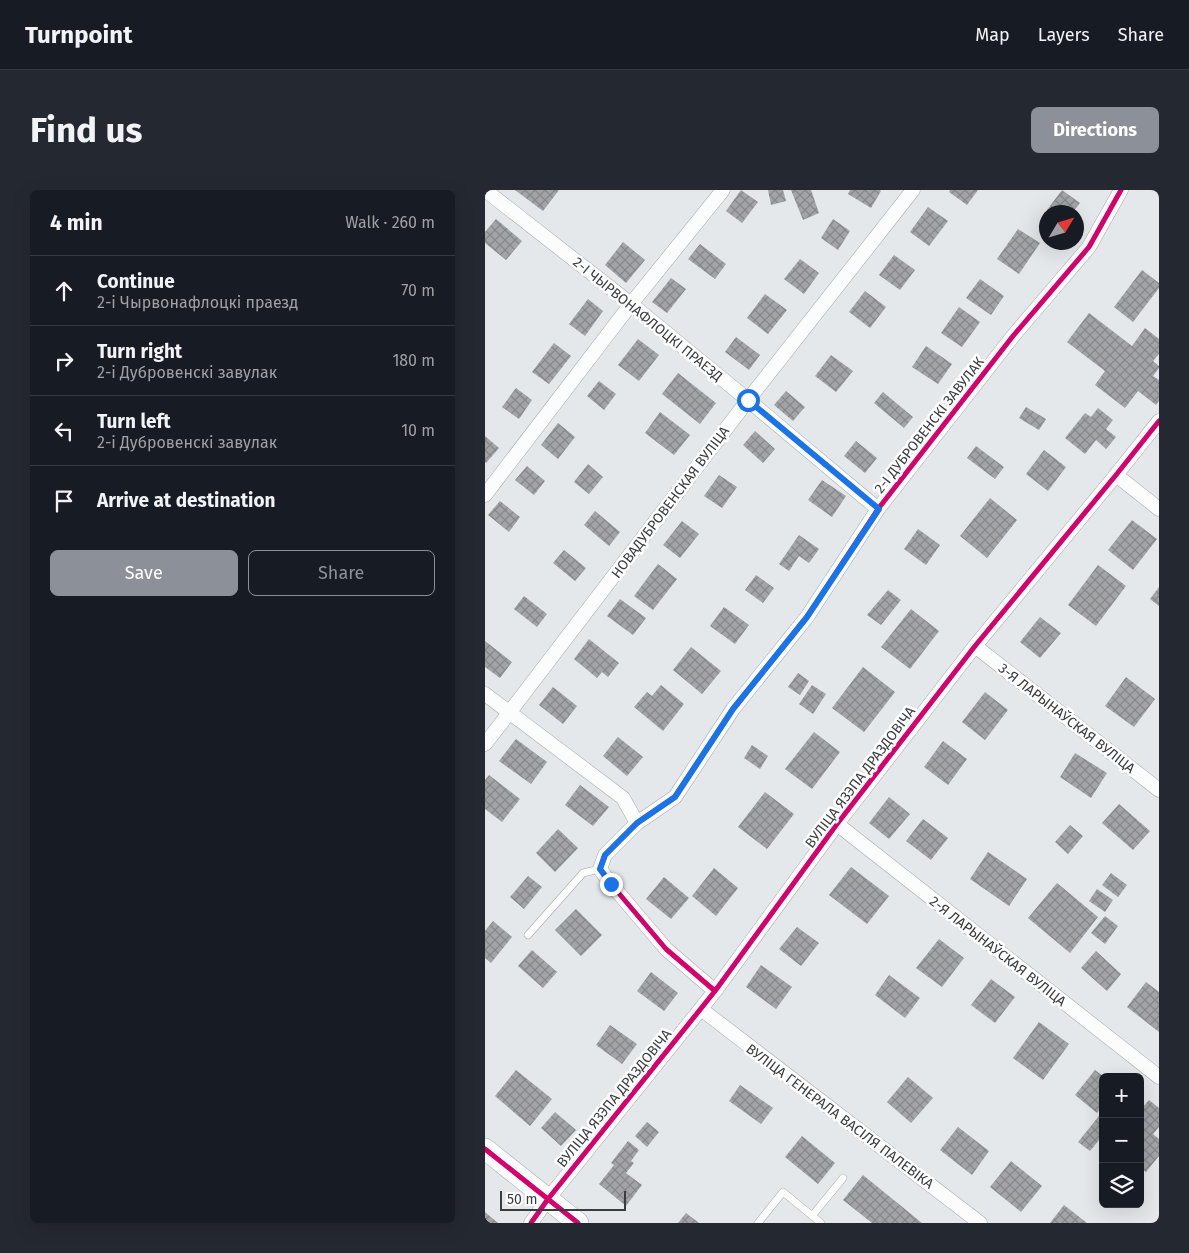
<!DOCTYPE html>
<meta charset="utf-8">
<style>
:root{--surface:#171b24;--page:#242831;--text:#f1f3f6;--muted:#9ea1a6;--line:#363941;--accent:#8c9099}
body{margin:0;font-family:"Fira Sans",sans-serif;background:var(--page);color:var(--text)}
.controls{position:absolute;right:15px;bottom:15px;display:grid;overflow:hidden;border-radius:8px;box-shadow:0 5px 20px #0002}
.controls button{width:45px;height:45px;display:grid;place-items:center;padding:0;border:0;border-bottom:1px solid var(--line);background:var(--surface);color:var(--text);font:25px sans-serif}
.compass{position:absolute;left:554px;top:15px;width:45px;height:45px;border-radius:50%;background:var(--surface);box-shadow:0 5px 20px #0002;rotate:52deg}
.scale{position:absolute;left:15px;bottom:12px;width:126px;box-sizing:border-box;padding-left:5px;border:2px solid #3a3c3e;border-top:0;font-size:14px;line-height:18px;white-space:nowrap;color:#3a3c3e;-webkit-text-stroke:4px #fff;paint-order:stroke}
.stop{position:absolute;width:15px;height:15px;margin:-11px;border:4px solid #1a73e8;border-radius:50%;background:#fff}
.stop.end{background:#1a73e8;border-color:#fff;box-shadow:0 1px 5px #0008}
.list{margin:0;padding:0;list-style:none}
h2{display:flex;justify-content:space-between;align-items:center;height:65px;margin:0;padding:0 20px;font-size:21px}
h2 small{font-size:16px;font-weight:400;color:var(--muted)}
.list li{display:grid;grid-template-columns:32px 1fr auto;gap:15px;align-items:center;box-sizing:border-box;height:70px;padding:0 20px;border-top:1px solid var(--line)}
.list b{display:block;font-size:19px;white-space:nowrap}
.list p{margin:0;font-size:16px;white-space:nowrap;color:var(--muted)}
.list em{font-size:16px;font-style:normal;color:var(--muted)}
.actions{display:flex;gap:10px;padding:15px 20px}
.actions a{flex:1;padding:11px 0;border:1px solid var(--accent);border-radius:8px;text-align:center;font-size:18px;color:var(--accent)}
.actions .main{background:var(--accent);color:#fff}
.icon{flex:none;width:28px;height:28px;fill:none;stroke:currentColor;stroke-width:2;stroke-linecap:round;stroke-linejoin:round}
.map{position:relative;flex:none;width:674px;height:1033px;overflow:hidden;border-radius:8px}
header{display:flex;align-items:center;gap:30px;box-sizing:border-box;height:70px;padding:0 25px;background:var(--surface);border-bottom:1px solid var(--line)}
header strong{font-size:24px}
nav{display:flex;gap:28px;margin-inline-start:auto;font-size:18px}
.intro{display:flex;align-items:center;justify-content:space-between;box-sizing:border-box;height:120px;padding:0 30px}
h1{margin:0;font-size:35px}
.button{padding:12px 22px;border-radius:8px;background:var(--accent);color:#fff;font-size:18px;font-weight:700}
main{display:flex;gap:30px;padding:0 30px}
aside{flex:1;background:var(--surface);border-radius:8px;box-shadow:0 5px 20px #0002}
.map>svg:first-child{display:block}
.building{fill:url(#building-cross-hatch)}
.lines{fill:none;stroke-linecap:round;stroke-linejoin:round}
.service-casing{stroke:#a6a9ab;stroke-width:8}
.minor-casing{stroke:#a6a9ab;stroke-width:15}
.primary-casing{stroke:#a6a9ab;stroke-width:22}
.service{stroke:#fbfcfc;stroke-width:7}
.minor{stroke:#fbfcfc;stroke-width:14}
.primary{stroke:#fbfcfc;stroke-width:21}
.cycleway-casing{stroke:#fff;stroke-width:8}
.cycleway{stroke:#d6006c;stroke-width:5}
.route{stroke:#1a73e8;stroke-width:6}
.labels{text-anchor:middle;stroke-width:5;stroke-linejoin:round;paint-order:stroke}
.street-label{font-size:14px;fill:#3a3c3e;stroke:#fff}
</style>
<header>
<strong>Turnpoint</strong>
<nav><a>Map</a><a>Layers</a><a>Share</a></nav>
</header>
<div class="intro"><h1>Find us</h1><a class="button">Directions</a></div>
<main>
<aside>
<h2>4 min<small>Walk · 260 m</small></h2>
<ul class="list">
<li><svg class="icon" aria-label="ahead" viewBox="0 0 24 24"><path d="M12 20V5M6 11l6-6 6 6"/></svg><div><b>Continue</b><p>2-і Чырвонафлоцкі праезд</p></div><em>70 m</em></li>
<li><svg class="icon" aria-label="right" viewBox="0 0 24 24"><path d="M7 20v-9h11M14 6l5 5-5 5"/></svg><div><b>Turn right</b><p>2-і Дубровенскі завулак</p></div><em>180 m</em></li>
<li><svg class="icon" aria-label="left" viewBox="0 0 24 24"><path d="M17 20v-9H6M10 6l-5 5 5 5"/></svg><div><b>Turn left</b><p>2-і Дубровенскі завулак</p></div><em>10 m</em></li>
<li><svg class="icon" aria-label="arrive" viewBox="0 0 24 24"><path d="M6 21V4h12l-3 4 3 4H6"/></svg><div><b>Arrive at destination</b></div></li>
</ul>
<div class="actions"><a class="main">Save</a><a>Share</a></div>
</aside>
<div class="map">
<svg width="674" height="1033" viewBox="0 0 674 1033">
<defs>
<pattern id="building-cross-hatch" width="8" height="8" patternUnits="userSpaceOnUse" patternTransform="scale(1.25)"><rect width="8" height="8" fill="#a2a4a7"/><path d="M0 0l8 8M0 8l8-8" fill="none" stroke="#858789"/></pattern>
</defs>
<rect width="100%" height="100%" fill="#e5e8eb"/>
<!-- building -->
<path class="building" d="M30,0H74L58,21Z
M256,0L273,12L257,33L241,21Z
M283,0H298L301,11L286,15Z
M306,0H326L334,23L318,30Z
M365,0H395L396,1L386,18L363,4Z
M465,0H493L482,15L464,2Z
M577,0L595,13L588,22H565L562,20Z
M443,17L463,31L444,56L425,42Z
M11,29L37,51L21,70L0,53V42Z
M348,29L365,41L353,60L336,48Z
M533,39L555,53L534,84L512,69Z
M138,52L160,70L141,93L120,75Z
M215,54L241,74L230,89L203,69Z
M409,65L430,80L415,100L394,85Z
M315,69L334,83L319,104L299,89Z
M657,80L674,93V98L648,132L629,117Z
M186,88L201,99L182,123L167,112Z
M495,89L519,106L506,125L481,108Z
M380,101L401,117L385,138L364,122Z
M280,104L302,120L283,144L262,128Z
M103,109L118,121L100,146L84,134Z
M474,117L495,132L477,157L456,143Z
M604,123L647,156L660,138L674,149V164L668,171L674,176V178L668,186L674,190V211L671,215L653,201L640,218L610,195L620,181L582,152Z
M251,147L275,165L264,180L240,162Z
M153,149L174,165L154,191L133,175Z
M69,153L86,166L64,194L47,182Z
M441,156L467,174L453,194L427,177Z
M346,165L368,181L351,202L330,186Z
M193,183L231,213L215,234L177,204Z
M114,191L131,204L119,220L102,206Z
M31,198L47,210L34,229L17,217Z
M301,201L320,217L308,231L289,215Z
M398,202L428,227L419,238L389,213Z
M541,217L561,229L554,240L534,228Z
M613,218L628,230L621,239L631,247L621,259L611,250L600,264L580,248L600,223L606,227Z
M175,222L205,245L189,265L160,243Z
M73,233L90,247L73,269L56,255Z
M270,241L290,259L278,273L258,255Z
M0,246L14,258L1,273L0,272Z
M371,251L392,268L380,283L359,266Z
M491,256L519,277L510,289L482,268Z
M559,260L581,277L563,301L541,284Z
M103,274L118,287L104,304L89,292Z
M42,276L60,291L49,305L30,290Z
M234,285L252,297L237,318L219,306Z
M337,290L361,306L347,327L323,310Z
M505,308L532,330L502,368L475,346Z
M15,311L35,327L24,342L3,325Z
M110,321L135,342L124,356L99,335Z
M647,330L672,349L648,380L623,360Z
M197,331L214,344L195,368L178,355Z
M433,339L455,355L441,375L419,359Z
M314,345L334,359L324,373L314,366L304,381L294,374Z
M79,360L101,378L90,391L68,373Z
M173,374L192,389L168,420L149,406Z
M613,375L641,396L611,436L583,415Z
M271,385L289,398L278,413L260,400Z
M674,397V416L665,409Z
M403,400L416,410L396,435L382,425Z
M39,406L62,424L52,437L29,419Z
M135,409L161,428L148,445L122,426Z
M239,417L264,435L250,454L225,436Z
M426,419L454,441L425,479L396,457Z
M555,427L576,443L555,468L535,452Z
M104,449L134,473L123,487L117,482L112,488L89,469Z
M0,451L27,472L15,488L0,477Z
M206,457L236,481L217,504L188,480Z
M378,477L410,502L379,542L347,518Z
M313,483L324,491L315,505L303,497Z
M641,487L670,509L649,537L620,516Z
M176,495L199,514L178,541L149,517L162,502L167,506Z
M327,495L341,504L328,524L314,514Z
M68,497L92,516L78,534L54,515Z
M500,502L523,520L500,550L477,532Z
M329,542L355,562L327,599L300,579Z
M133,547L158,567L142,586L118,566Z
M31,549L62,572L46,594L14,571Z
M458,551L482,569L463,595L439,577Z
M267,555L283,566L275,579L259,568Z
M590,563L622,583L606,608L575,587Z
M4,585L35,609L17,632L0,619V590Z
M95,595L124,617L108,636L80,615Z
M280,602L309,624L282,659L253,637Z
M404,607L425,624L404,649L384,633Z
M634,614L665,641L648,660L617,633Z
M438,629L463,648L446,670L421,651Z
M585,635L598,646L583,664L570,652Z
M73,639L93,658L70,682L51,663Z
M503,662L542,689L524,716L485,689Z
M366,677L404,706L382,734L344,705Z
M229,678L253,698L231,726L207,706Z
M626,683L642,695L633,707L617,695Z
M43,686L57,697L39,719L25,707Z
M179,687L204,708L186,729L161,709Z
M572,693L613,727L585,763L543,728Z
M612,699L628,710L620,722L604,711Z
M91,719L117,745L96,766L70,740Z
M620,726L633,736L620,754L606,743Z
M8,731L27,747L6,773L0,768V741Z
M312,737L334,753L316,776L294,759Z
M454,749L479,768L457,797L431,778Z
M47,760L72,782L58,798L33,776Z
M611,761L636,784L622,801L596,778Z
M276,775L307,797L291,819L261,797Z
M166,782L193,803L179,821L152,801Z
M404,785L435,808L420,828L390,805Z
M506,789L530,807L510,833L486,815Z
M661,792L674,802V842L642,817Z
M554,832L584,854L558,890L528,868Z
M125,835L152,854L137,874L111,855Z
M31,880L67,909L45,936L10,906Z
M610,880L618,886V915L612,923L590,905Z
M423,887L448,908L426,933L402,912Z
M255,895L288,918L276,934L244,911Z
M664,910L674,918V937L668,944L674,949V966L661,982L655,977V920Z
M618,921V945L605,961L593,952Z
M70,922L91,940L76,956L56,938Z
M162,932L174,942L162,957L150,946Z
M473,937L504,961L487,985L455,960Z
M317,946L350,973L333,994L300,967Z
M143,951L154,960L146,971L149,973L141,983L157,995L141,1016L114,994L129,975L126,973Z
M526,971L557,996L536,1022L505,997Z
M378,985L437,1033H387L358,1010Z
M579,1015L602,1033H565Z
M0,1022L13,1033H0Z
M201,1023L214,1033H193Z"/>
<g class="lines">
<defs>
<path id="service" d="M43,745L98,683L115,679
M327,1026L358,988
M273,1033L298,1002L336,1033"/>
<path id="minor" d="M0,0L146,114L263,210L393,319
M631,285L674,319
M0,305L146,114L238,0
M490,456L674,600
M0,504L138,608L152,633
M0,554L24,523L263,210L428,0
M352,634L674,887
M230,801L181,759L126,694L115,679L120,665L152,633L190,607L248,519L322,427L393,319L528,146L604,57L636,0
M216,819L495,1033
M46,1033L63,1009L230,801L352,634L490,456L631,285L674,231"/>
<path id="primary" d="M0,959L93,1033"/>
</defs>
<!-- service casing -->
<use href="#service" class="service-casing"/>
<!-- minor casing -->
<use href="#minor" class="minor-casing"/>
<!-- primary casing -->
<use href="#primary" class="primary-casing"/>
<!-- service -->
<use href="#service" class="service"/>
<!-- minor -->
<use href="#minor" class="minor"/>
<!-- primary -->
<use href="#primary" class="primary"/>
<defs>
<path id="cycleway" d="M230,801L181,759L126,694L115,679L120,665L152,633L190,607L248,519L322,427L393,319L528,146L604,57L636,0
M0,959L93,1033
M46,1033L63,1009L230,801L352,634L490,456L631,285L674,231"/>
</defs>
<!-- cycleway casing -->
<use href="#cycleway" class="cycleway-casing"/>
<!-- cycleway -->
<use href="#cycleway" class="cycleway"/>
</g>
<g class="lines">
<!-- route -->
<path class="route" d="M126,694L115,679L120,665L152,633L190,607L248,519L322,427L394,319L263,210"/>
</g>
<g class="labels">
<!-- street labels -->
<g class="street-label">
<text transform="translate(163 129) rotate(39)" y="5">2-І ЧЫРВОНАФЛОЦКІ ПРАЕЗД</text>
<text transform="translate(444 235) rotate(-52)" y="5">2-І ДУБРОВЕНСКІ ЗАВУЛАК</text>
<text transform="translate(185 312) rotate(-53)" y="5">НОВАДУБРОВЕНСКАЯ ВУЛІЦА</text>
<text transform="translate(582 528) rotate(38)" y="5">3-Я ЛАРЫНАЎСКАЯ ВУЛІЦА</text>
<text transform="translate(375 587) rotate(-53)" y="5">ВУЛІЦА ЯЗЭПА ДРАЗДОВІЧА</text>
<text transform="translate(513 761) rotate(38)" y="5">2-Я ЛАРЫНАЎСКАЯ ВУЛІЦА</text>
<text transform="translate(129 908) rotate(-51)" y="5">ВУЛІЦА ЯЗЭПА ДРАЗДОВІЧА</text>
<text transform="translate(355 926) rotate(37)" y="5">ВУЛІЦА ГЕНЕРАЛА ВАСІЛЯ ПАЛЕВІКА</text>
</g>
</g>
</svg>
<div class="controls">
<button>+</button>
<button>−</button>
<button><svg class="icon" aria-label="layers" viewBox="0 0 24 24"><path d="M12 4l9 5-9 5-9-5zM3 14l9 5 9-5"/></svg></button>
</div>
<svg class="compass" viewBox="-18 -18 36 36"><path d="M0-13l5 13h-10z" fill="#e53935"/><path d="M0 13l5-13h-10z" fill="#9ea1a6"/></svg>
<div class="scale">50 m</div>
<div class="stop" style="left:263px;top:210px"></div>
<div class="stop end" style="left:126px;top:694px"></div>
</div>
</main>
